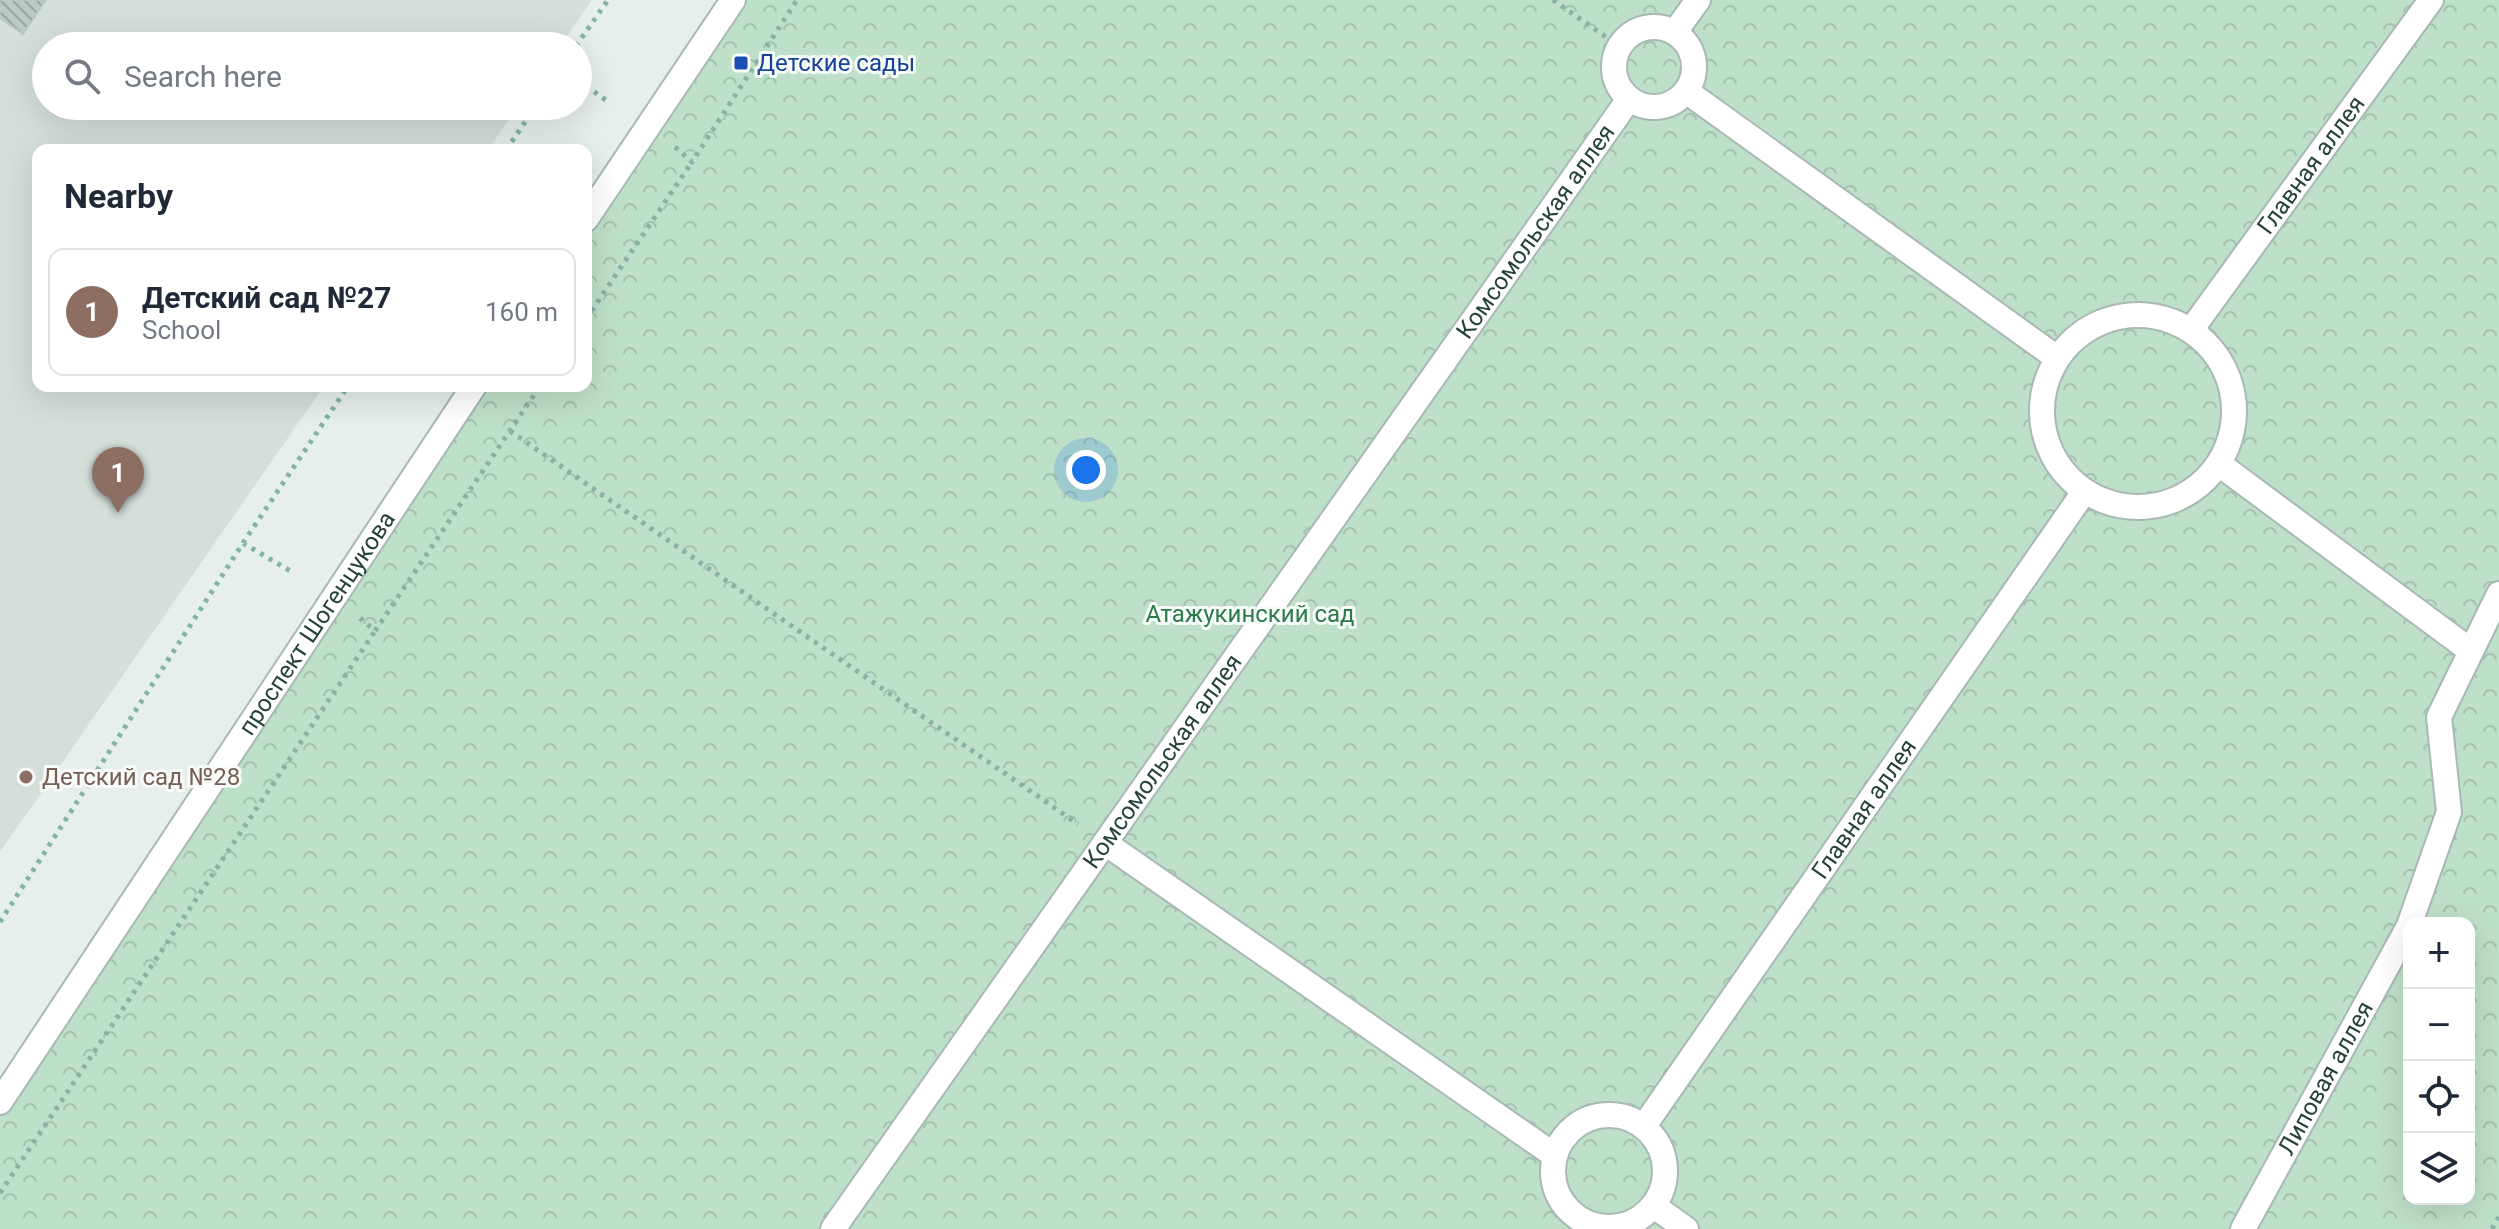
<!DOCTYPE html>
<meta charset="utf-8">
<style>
:root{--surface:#fff;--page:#f2f2f3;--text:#1f2937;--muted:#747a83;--line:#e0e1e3;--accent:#db2777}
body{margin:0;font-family:Roboto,sans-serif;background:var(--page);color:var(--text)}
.controls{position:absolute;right:24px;bottom:24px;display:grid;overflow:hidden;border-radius:16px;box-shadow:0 8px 32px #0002}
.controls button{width:72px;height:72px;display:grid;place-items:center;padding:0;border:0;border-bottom:2px solid var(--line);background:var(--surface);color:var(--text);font:40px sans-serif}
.you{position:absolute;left:1086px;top:470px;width:28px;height:28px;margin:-20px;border:6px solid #fff;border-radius:50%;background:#1a73e8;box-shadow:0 0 0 12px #1a73e833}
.badge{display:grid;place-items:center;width:52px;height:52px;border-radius:50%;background:var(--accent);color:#fff;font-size:26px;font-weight:700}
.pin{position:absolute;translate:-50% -66px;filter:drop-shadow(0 2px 4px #0008)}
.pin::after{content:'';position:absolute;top:42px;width:28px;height:24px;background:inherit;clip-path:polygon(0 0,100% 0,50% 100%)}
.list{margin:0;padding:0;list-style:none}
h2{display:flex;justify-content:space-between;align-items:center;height:104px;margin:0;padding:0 32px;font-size:34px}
h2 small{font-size:26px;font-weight:400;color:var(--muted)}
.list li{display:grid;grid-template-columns:52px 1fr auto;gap:24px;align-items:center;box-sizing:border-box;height:128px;margin:0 16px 16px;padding:0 16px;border:2px solid var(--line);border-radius:16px}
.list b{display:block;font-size:30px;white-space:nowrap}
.list p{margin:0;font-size:26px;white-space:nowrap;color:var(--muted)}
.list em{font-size:26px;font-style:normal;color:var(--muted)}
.icon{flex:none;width:44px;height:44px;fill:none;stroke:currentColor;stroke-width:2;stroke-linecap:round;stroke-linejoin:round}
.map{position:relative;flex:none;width:2499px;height:1229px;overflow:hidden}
.search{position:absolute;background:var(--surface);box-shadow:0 8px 32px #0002;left:32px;top:32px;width:560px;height:88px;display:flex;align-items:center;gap:20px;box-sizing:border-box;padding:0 28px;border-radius:44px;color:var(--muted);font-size:30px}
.panel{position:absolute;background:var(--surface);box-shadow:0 8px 32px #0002;left:32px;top:144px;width:560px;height:248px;border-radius:16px}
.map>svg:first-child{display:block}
.built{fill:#d4dfda}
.forest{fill:url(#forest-crowns);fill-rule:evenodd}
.building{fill:url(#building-back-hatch);stroke:#b8c9c2;stroke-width:2}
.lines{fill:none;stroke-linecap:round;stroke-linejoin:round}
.minor-casing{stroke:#a8b8b2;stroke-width:28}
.path{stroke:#86b3a5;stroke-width:5;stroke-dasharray:4 6;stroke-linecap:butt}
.minor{stroke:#fff;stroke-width:24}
.transit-dot{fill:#1a4fb4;stroke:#f7fbf9;stroke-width:3}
.education-dot{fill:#8d6e63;stroke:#f7fbf9;stroke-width:3}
.labels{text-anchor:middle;stroke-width:6;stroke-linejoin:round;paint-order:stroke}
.transit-label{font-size:24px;fill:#164399;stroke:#f7fbf9;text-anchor:start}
.street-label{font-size:24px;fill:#24423a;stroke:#f7fbf9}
.park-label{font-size:24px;fill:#2d7a4b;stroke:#f7fbf9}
.education-label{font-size:24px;fill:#785e54;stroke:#f7fbf9;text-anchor:start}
</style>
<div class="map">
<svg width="2499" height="1229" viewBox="0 0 2499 1229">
<defs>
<pattern id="forest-crowns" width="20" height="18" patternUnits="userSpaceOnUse" patternTransform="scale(2)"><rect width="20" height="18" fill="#bfe0c8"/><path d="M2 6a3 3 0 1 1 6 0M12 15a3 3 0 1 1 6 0" fill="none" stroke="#a4c1ad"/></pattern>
<pattern id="building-back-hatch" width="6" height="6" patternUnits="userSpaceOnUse" patternTransform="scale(2)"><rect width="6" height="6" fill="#bbcac4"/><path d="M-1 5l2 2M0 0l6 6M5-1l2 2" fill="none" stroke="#98a6a0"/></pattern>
</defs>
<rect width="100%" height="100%" fill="#e6efeb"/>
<!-- built -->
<path class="built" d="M0,0H592L560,46H46V106H518L488,150H38V386H324L0,852Z"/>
<!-- forest -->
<path class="forest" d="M733,0H2499V1229H0V1102L474,386H586V219ZM2409,923H2469V1199H2409Z"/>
<!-- building -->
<path class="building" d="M0,0H46L23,34L0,18Z"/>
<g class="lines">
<defs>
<g id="minor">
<circle cx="1654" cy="67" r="40"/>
<path d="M1675,32L1698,0"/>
<path d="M1686,91L2057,358"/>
<path d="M586,219L733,0"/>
<circle cx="2138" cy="411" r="96"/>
<path id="s1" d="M2191,330L2431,0"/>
<path d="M2219,464L2471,651"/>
<path d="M1105,843L1554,1155"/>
<path d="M2410,923L2449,812L2439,717L2499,594"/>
<path id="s2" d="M0,1102L474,386"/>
<circle cx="1609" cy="1171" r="56"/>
<path id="s3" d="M1644,1126L2084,492"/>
<path d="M1654,1206L1686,1229"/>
<path id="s4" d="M833,1229L1629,99"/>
<path id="s5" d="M2243,1229L2409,926"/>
</g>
</defs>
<!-- minor casing -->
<use href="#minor" class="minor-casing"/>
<!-- path -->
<path class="path" d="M1553,0L1619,46
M576,46L608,0
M578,80L607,101
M675,147L692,162L797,0
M506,150L536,106
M586,319L692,162
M510,431L1078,824
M243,543L292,572
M360,618L375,631L540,386
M0,922L243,543L348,386
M0,1193L375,631
M2492,1229L2499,1217"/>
<!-- minor -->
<use href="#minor" class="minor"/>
</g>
<!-- markers -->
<rect class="transit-dot" x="733" y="55" width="16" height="16" rx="4"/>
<circle class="education-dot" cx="26" cy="777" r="8"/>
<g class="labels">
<!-- transit labels -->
<g class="transit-label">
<text x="757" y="71">Детские сады</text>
</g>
<!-- street labels -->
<g class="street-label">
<text dy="8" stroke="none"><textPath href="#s1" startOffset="204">Главная аллея</textPath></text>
<text dy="8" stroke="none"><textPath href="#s4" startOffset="1220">Комсомольская аллея</textPath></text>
<text dy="8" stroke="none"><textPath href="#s2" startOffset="574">проспект Шогенцукова</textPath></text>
<text dy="8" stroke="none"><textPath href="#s4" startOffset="572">Комсомольская аллея</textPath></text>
<text dy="8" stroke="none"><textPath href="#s3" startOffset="386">Главная аллея</textPath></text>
<text dy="8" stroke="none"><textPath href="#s5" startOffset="172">Липовая аллея</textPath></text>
</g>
<!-- park labels -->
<g class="park-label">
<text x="1250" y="622">Атажукинский сад</text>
</g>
<!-- education labels -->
<g class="education-label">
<text x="42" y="785">Детский сад №28</text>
</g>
</g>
</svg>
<div class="controls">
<button>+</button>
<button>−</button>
<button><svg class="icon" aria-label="locate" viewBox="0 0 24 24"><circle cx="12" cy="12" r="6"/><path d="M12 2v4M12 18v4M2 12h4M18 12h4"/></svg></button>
<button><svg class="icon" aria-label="layers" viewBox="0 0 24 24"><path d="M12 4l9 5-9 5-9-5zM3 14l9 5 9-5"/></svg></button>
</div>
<div class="you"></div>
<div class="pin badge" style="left:118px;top:513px;background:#8d6e63">1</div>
<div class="search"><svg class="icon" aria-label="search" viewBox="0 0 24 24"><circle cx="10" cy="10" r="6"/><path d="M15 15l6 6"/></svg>Search here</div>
<section class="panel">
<h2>Nearby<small></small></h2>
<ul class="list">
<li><span class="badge" style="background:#8d6e63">1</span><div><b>Детский сад №27</b><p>School</p></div><em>160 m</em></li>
</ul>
</section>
</div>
